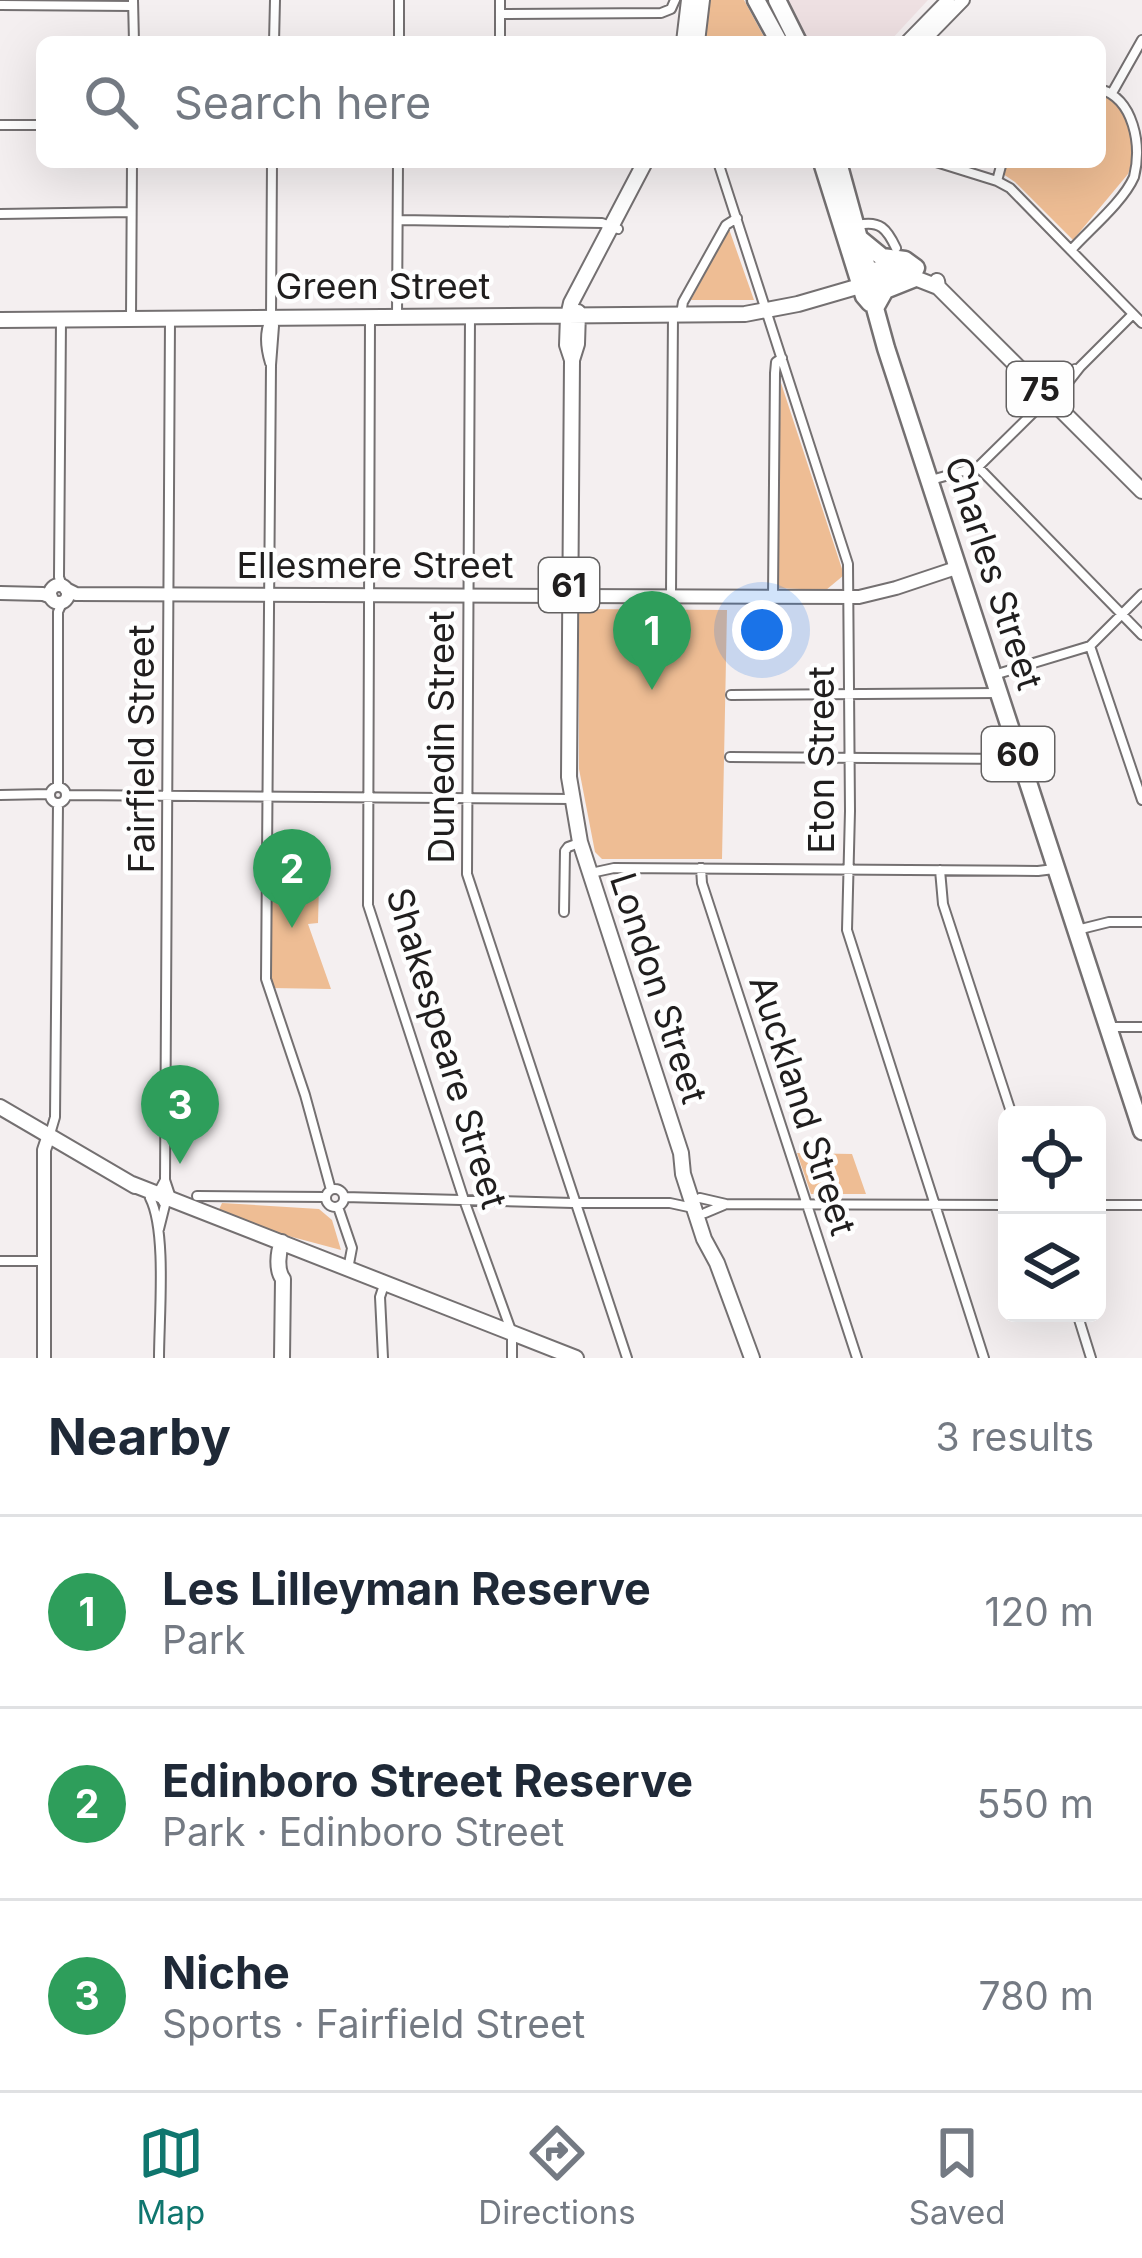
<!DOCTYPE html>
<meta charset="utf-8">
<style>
:root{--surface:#fff;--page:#f2f2f3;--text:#1f2937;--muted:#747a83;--line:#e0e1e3;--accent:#0f766e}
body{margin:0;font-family:Inter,sans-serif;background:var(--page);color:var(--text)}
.controls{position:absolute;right:36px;bottom:36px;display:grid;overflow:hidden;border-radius:18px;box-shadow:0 12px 48px #0002}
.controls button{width:108px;height:108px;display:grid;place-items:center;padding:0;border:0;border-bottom:3px solid var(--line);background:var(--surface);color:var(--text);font:60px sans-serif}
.you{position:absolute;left:762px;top:630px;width:42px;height:42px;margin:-30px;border:9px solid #fff;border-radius:50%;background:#1a73e8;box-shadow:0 0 0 18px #1a73e833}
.badge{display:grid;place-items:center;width:78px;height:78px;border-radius:50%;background:var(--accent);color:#fff;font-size:39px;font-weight:700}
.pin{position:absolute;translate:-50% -99px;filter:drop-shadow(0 3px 6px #0008)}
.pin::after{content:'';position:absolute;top:63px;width:42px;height:36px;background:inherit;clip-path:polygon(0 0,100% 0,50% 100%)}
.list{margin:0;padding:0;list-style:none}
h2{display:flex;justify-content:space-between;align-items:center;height:156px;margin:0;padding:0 48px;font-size:51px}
h2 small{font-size:39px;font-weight:400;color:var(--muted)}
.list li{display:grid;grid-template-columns:78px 1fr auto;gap:36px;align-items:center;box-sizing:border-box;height:192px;padding:0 48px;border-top:3px solid var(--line)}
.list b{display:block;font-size:45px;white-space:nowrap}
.list p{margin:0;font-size:39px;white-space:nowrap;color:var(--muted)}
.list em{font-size:39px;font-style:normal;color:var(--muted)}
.icon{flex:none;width:66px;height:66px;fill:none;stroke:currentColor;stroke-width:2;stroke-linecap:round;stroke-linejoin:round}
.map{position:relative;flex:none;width:1142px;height:1358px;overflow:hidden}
.search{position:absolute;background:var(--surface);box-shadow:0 12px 48px #0002;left:36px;right:36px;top:36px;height:132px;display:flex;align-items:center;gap:30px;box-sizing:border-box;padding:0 42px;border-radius:18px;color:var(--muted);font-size:45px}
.sheet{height:732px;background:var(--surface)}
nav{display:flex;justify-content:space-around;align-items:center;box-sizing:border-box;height:168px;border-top:3px solid var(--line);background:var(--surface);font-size:33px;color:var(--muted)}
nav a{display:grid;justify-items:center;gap:6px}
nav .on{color:var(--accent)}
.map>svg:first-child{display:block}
.built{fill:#eee0e2}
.green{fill:#eebd94}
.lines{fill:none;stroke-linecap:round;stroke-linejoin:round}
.street-casing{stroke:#747071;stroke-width:12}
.secondary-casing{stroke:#747071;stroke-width:16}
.primary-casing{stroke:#747071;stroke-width:18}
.highway-casing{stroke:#747071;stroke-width:21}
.street{stroke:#fff;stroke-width:8}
.secondary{stroke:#fff;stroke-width:12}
.primary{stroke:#fff;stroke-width:14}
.highway{stroke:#fff;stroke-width:16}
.labels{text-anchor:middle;stroke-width:9;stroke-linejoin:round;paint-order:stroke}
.shield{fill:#fefefe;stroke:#636161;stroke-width:3}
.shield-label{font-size:33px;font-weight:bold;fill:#201e1e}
.street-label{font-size:36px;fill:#201e1e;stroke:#fefefe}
</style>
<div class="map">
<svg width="1142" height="1358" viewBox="0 0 1142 1358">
<rect width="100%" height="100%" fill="#f4eff0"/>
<!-- built -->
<path class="built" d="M787,0H928L889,42H808Z"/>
<!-- green -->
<path class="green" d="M706,0H744L764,37L749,42H701Z
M1100,93L1109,95L1126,109L1135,153L1128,174L1073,240L1015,182L1003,174L1006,162H1100Z
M729,229L754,300H691Z
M781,383L844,575L826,590L776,588Z
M579,609L727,610L722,859H602L595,852L579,769Z
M319,884L318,923L308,924L331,989L271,988L268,975L269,885Z
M797,1153L852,1154L866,1194H811Z
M222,1203L319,1209L332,1220L341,1250L266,1230L218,1212Z"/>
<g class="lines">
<defs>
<path id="street" d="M133,0L134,42
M500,0V42
M0,5L133,6
M500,14L661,13L671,9L675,0
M274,42L275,0
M399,42V0
M1112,93L1142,40
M0,125H42
M272,162L271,317L274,326L271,365L266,979L305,1095L331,1190
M718,162L848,564L850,811L847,930L984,1358
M936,162L997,181L1010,188L1142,323
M997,181L1002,162
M0,214L131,212
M399,220L602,223L618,229
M858,225C880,220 887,229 896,248
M1072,249C1090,229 1123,202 1134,177C1142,145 1134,99 1100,89
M681,314L683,302L726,225L737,218
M397,316L398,162
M370,317L368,905L464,1200L512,1333V1358
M470,317L467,874L627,1358
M131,318L132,162
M61,320L59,577L62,586
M170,320L165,1180L171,1198
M270,320C264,333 266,350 270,363
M1050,398L1053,389L1075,369
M978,467L1142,635
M931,480L978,467L1043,403L1058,395L1080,367L1133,314
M671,594L673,315
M773,595L775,373L776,362L782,358
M1090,646L1142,800
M994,675L1090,646L1142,594
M731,695L998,693
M730,757L1016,759
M50 795a8 8 0 1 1 16 0a8 8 0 1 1-16 0Z
M58,787V612L62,603
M0,795L50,794
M67,795L572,799
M701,868L702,883L857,1358
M940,870L943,904L1012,1115
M591,873L614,868L1038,871L1054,869
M564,912L565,851L568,847L579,843
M1077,930L1109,922H1142
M1109,1027H1142
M50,1134L55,1117L58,804
M326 1198a9 9 0 1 1 18 0a9 9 0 1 1-18 0Z
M197,1196L326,1197
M344,1197L573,1203H670L693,1208
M150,1198C167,1231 159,1318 159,1358
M700,1198L726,1204L1007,1205
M1097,1205H1142
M338,1207L352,1248L348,1269
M705,1213L724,1205
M159,1229L165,1205L158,1193L165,1180
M0,1261H44
M1077,1313L1091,1358
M383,1358L380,1297L384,1285"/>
<path id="secondary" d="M907,42L948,0
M922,42L963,0
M50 594a9 9 0 1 1 18 0a9 9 0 1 1-18 0Z
M66,589L76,594L859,597L896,588L956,568
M0,593L43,594L51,597
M44,1358V1150L49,1135"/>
<path id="primary" d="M684,42L689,0
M697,42L702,0
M645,162L571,303L568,316L567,345L572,360L569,777L580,842L681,1153L683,1174L704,1239L717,1263L752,1358
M858,273L897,265L907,266
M937,281L938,287L1142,491
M0,320L745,314L798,304L891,277L915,278L938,287
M572,360L577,344L578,312
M0,1107L135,1186
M132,1184L576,1358
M282,1242C278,1252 276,1270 283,1279L282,1358"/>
<path id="highway" d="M756,0L779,42
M777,0L798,42
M822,162L864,296L870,303
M838,162L874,293L875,308L886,348L1142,1131
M860,239L882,257L905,260L916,268
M875,308L885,290L915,278"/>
</defs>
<!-- street casing -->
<use href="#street" class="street-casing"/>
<!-- secondary casing -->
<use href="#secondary" class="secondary-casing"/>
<!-- primary casing -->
<use href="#primary" class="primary-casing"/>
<!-- highway casing -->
<use href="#highway" class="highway-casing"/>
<!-- street -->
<use href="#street" class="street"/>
<!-- secondary -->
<use href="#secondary" class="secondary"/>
<!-- primary -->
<use href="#primary" class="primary"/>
<!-- highway -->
<use href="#highway" class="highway"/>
</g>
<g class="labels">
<!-- shield labels -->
<g class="shield">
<rect x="1007" y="362" width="66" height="54" rx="9"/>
<rect x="539" y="558" width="60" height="54" rx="9"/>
<rect x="982" y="727" width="72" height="54" rx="9"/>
</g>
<g class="shield-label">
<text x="1040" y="401">75</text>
<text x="569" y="597">61</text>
<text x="1018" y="766">60</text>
</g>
<!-- street labels -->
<g class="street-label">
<text x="383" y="299">Green Street</text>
<text x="375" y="578">Ellesmere Street</text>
<text transform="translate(994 573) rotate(72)" y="13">Charles Street</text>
<text transform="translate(441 737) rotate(-90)" y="13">Dunedin Street</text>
<text transform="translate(141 749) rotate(-90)" y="13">Fairfield Street</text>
<text transform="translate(821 760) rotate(-90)" y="13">Eton Street</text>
<text transform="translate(659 988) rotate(72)" y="13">London Street</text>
<text transform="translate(447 1048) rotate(73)" y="13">Shakespeare Street</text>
<text transform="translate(803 1105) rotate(72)" y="13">Auckland Street</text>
</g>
</g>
</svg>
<div class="controls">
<button><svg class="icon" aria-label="locate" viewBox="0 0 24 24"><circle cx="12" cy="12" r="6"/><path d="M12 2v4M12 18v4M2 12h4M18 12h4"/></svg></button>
<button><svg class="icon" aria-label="layers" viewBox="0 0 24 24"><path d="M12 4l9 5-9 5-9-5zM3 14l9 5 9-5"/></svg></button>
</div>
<div class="you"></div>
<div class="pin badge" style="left:652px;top:690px;background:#2e9e5b">1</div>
<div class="pin badge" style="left:292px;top:928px;background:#2e9e5b">2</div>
<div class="pin badge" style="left:180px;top:1164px;background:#2e9e5b">3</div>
<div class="search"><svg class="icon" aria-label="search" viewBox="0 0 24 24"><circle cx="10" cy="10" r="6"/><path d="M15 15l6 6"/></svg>Search here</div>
</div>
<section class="sheet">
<h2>Nearby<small>3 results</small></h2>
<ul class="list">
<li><span class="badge" style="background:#2e9e5b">1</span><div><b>Les Lilleyman Reserve</b><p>Park</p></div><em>120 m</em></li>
<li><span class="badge" style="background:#2e9e5b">2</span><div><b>Edinboro Street Reserve</b><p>Park · Edinboro Street</p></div><em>550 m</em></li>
<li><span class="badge" style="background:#2e9e5b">3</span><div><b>Niche</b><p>Sports · Fairfield Street</p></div><em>780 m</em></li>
</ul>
</section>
<nav>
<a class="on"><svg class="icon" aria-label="map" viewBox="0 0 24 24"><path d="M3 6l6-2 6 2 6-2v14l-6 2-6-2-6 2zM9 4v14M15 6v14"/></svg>Map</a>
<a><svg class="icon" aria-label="directions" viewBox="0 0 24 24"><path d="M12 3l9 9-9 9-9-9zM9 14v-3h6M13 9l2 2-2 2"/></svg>Directions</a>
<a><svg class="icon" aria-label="saved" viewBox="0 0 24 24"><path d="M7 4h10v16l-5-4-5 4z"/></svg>Saved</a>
</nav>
